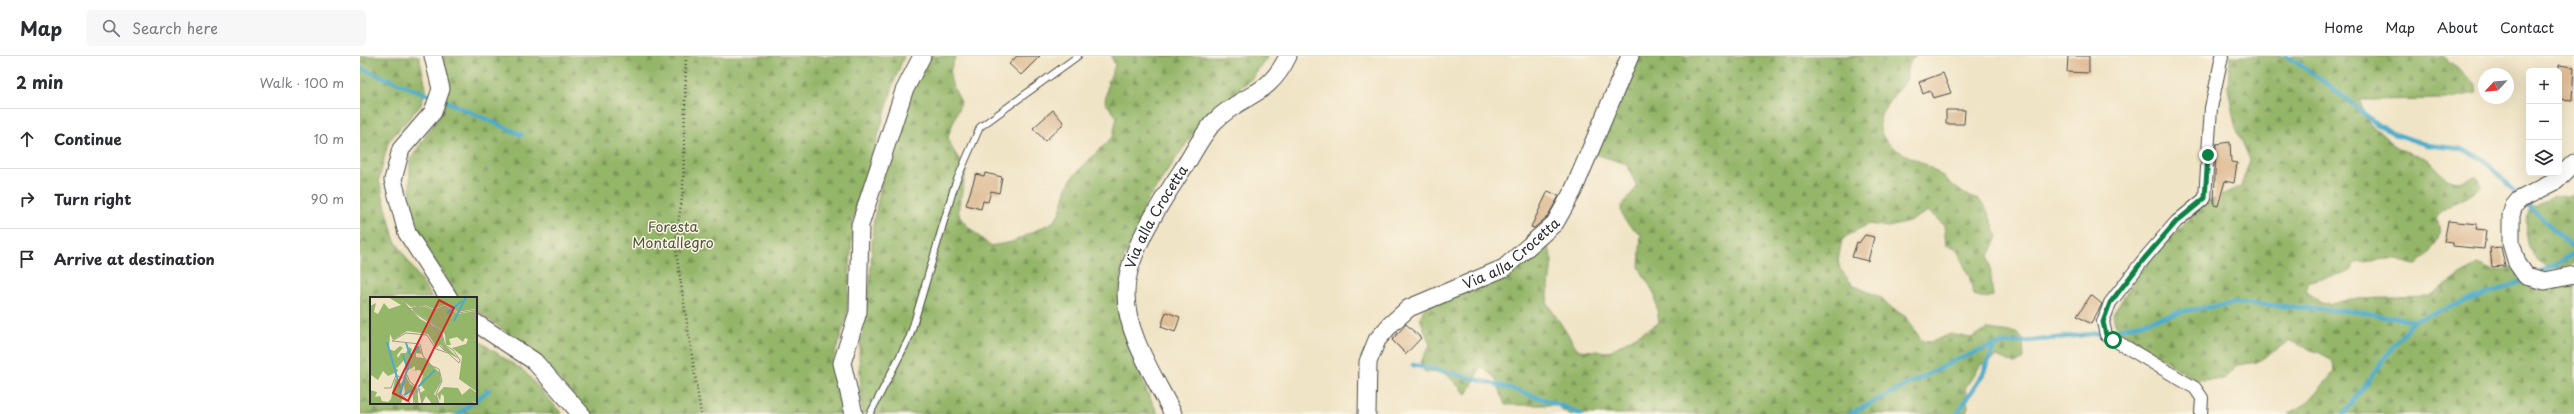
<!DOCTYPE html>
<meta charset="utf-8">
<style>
:root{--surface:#fff;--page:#f7f7f7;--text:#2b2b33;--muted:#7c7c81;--line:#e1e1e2}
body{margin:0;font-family:"Playpen Sans",sans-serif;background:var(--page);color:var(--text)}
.controls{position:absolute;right:12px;top:12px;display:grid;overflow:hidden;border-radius:6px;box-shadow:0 4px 16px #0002}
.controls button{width:36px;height:36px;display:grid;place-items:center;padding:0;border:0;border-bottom:1px solid var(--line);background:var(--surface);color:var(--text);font:20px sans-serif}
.compass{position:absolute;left:2118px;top:12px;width:36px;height:36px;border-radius:50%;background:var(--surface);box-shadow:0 4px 16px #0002;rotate:244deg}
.stop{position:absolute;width:12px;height:12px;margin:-9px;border:3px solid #0b8043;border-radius:50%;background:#fff}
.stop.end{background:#0b8043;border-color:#fff;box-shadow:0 1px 4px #0008}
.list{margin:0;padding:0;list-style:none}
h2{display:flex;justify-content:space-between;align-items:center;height:52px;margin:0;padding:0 16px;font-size:17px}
h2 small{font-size:13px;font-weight:400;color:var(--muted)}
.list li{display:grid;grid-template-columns:26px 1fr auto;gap:12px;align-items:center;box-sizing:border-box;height:60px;padding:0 16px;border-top:1px solid var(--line)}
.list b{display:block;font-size:15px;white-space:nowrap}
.list em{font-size:13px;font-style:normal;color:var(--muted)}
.icon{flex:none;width:22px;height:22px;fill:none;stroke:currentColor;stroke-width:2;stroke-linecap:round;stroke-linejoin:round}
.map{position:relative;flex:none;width:2214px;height:358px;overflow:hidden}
header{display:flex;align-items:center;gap:24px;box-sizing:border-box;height:56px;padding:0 20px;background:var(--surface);border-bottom:1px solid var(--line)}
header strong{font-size:19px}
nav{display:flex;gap:22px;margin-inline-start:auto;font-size:14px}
.search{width:280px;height:36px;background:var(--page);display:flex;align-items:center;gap:10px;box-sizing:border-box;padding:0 14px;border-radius:6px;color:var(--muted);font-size:15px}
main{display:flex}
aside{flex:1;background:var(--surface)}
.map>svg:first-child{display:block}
.forest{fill:url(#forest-firs);stroke:#60704a}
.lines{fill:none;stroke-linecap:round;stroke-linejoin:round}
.stream{stroke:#4cabcb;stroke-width:4.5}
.building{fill:#dfbd97}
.lane-casing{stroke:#494742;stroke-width:8}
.street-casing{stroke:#494742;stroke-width:14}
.secondary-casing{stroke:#494742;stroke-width:19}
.path{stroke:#494742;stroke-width:2.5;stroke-dasharray:1 3;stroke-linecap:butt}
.lane{stroke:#fff;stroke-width:6}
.street{stroke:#fff;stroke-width:12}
.secondary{stroke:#fff;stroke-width:17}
.route{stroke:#0b8043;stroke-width:5}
.labels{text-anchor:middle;stroke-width:3;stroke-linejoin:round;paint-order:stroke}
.street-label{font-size:14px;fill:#2b2b2b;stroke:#fcf5e5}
.park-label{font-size:14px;fill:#4f553e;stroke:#fcf5e5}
.inset-river{fill:none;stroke:#4cabcb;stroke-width:2}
.inset-road{fill:none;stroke:#a19a88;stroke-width:1}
.view{fill:#d62828;fill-opacity:0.15;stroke:#d62828;stroke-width:2}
.inset-edge{fill:none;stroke:#2b2b2b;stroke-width:2}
</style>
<header>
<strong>Map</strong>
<div class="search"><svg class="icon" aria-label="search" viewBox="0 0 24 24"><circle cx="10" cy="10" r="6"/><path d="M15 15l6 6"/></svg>Search here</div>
<nav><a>Home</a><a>Map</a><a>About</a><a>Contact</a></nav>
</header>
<main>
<aside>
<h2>2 min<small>Walk · 100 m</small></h2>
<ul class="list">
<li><svg class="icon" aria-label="ahead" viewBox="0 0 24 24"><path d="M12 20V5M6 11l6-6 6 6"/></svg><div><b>Continue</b></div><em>10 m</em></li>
<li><svg class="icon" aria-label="right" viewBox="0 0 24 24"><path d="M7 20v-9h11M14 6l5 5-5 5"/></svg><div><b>Turn right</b></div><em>90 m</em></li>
<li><svg class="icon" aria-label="arrive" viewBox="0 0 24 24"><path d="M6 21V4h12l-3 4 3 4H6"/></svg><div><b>Arrive at destination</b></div></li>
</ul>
</aside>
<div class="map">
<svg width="2214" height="358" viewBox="0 0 2214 358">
<defs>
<pattern id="forest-firs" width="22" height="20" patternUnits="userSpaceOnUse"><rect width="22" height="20" fill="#94b669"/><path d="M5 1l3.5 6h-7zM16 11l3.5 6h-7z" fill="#799457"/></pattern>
</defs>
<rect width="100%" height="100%" fill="#fcf5e5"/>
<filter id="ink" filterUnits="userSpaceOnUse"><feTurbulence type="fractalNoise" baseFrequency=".025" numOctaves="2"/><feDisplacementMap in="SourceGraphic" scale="8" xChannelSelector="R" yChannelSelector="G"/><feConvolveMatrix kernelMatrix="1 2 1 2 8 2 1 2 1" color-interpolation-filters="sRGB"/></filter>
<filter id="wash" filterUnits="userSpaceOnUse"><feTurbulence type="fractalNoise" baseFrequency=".012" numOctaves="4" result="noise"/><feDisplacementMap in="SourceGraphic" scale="16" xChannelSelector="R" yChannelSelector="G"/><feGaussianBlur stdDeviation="0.9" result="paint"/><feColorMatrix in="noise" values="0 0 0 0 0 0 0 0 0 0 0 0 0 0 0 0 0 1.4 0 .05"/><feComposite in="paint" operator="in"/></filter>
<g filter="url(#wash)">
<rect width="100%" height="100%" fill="#f0e4c6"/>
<!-- forest -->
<path class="forest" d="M0,0H59L66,32L61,49L28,86L19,124L34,183L72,242H11V347H116V283L165,316L202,358H0Z
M83,0H544L535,23L493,165L487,260L473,304L482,358H228L184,305L116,254V242H99L96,239L60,180L50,144V104L83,54L87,25Z
M568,0H596C585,21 592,28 601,46L588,80L589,87L606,115C598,166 587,152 630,190L652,186L693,166L700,156L707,131L713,120L753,80L757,61L745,46L748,27L755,9L751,0H908L893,21L845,63L832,79L785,148L777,175L763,204L758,250L763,271L787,336L798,358H502L499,297L510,228L513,169L525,109L553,30Z
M1276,0H1556C1547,7 1546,13 1547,23C1539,33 1522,52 1520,63C1515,92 1554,100 1571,112C1585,121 1596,134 1610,141C1614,143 1619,143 1621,146C1628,152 1634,173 1638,181L1629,200L1633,240L1624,242L1614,239L1609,220L1596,192L1586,189L1584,169L1568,155L1549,166L1528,171L1509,168L1491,177L1482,184L1478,204L1480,213L1493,229L1522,242L1528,250L1546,261L1562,285L1572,286L1590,278L1611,282L1628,273L1658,277L1663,284L1664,303L1655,308L1637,300L1620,310L1605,332L1608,351L1605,358H1209L1196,349H1145L1136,323L1121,310L1107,339L1085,317L1065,316L1060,307L1070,289L1060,262L1064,253L1187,182L1192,205L1187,247L1218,294L1248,296L1299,267L1295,239L1279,211L1281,178C1269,169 1261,165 1261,150L1277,131L1267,108L1235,98Z
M1870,0H2083L2116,28V37L2087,43L1999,44L2009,67L2039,93L2068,103L2088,124L2098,126L2116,121L2121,129C2110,146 2085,145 2076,163C2087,180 2069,198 2057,209C2046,209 2044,203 2036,203C2023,202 2009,206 1995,207L1989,216L1949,225L1946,235L1961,247L1971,248L1990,243L2069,241L2117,208L2135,215L2151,211L2214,222V358H1929L1949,345L1974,316L1973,306L1966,300L1930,285L1897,306L1877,309L1864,323L1835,324L1761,275L1755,268L1753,258L1778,219L1804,188L1846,146L1881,130L1890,104L1875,69L1868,31Z
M2202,140H2214V208C2207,209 2200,212 2193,212C2166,208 2163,175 2169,154L2193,141Z"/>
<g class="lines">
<!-- stream -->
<path class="stream" d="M1927,0L1970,30L2018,69L2035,78L2067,89L2102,93L2123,103L2157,138
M0,12L74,41
M81,43L162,79
M2167,148L2214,193
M2179,218L2214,198
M1053,309C1111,321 1166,334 1221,358
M116,344L129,334
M98,358L112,347
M1490,358L1596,304L1635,289L1749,276L1824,255L1878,247L2001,256L2052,265L2165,224
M1597,358L1623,318L1635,289
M1984,358L2052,265"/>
</g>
<g id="blocks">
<!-- building -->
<path class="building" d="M657,0H680L661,19L649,8Z
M1708,0H1729V17L1707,16Z
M2199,9L2214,11L2212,44L2199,43Z
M1583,17L1591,37L1573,42L1570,35L1563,38L1559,26Z
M693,54L704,67L685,85L673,72Z
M1586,54H1605L1604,68H1586Z
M1870,86L1871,106L1877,107L1874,127L1865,125L1858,150L1854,149L1856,88Z
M625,117L642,121L639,137L631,135L628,146L623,145L621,153L606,149L616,118L624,120Z
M1188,135L1199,140L1187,161L1174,172L1171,171Z
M2088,165L2117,168L2116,173L2126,174L2124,193L2093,190V187L2084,186Z
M1505,179L1514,181L1508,205L1492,201L1497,186L1499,187Z
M2141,191L2145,210L2132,211L2130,192Z
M1731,239L1742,248L1731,268L1717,260Z
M806,256L820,261L815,276L801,271Z
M1046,268L1061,282L1046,298L1032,284Z"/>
</g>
</g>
<g filter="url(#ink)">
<use href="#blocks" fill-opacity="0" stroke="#494742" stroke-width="1"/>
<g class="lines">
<defs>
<path id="lane" d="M510,358L550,280L595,128L620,71L718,0"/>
<path id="street" d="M1841,358L1842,342L1835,332L1746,279L1743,266L1750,247L1784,203L1816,166L1845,142L1851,52L1862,0"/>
<g id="secondary">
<path d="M73,0L81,33L73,56L41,93L33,124L47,177L89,242"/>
<path d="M2214,107L2196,125L2159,144L2154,150L2151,159V187L2157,207L2166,220L2185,225L2214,219"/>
<path d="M116,267L174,305L221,358"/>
<path d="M494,358L482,307L498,256L500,169L544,35L562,0"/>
<path id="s1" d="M813,358C795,321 766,279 766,238C765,197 806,139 828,105C836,92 844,76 855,65C883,37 908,42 928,0"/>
<path id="s2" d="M1007,358L1008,306L1017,284L1031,268L1049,252L1144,212L1195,167L1213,135L1270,0"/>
</g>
</defs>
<!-- lane casing -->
<use href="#lane" class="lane-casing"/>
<!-- street casing -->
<use href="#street" class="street-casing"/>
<!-- secondary casing -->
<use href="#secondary" class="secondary-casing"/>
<!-- path -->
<path class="path" d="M326,0L323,135L315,189L341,358"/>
<!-- lane -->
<use href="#lane" class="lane"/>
<!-- street -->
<use href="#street" class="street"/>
<!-- secondary -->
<use href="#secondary" class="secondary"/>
</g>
</g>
<g class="lines" filter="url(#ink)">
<!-- route -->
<path class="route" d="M1753,284L1746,279L1743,266L1750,247L1784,203L1816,166L1845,142L1848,99"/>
</g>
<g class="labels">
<!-- street labels -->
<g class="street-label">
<text dy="5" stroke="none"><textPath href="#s1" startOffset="214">Via alla Crocetta</textPath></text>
<text dy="5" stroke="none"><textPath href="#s2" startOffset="238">Via alla Crocetta</textPath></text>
</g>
<!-- park labels -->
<g class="park-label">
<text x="313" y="176">Foresta<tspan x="313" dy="16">Montallegro</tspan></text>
</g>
</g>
<!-- overview -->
<g transform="translate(10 241)">
<rect width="107" height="107" fill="#f0e4c6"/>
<path d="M12,0H107V17L105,22V12L88,15L75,8L64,12L55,8L41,10L31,2L50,22L71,33L74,47L89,62L75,54L70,47L67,51L58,37L37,34L23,43L20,37L19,52L24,54L30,49L33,51L27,58L28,61L31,56H36L39,50L42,52L40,59L49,49L52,57L46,56V60L54,61L70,76L71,85L64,97L68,101V107H62L56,99L52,107L50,96L55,93L50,87L53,79L50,73L40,74L45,73V69L37,74L35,62L27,71L25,70L28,73L27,75L18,79L13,74L8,83L1,78L0,9L6,6L4,15L8,17L14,6L19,12L31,8L18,0ZM53,9L63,13L75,9L88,17L104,14V23L107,19V95L89,82L92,59L82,51L96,47L98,42L95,41L93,45L87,40L79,42L81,48H76L75,38L72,33L43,14L42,11ZM36,79L40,87L47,91V107H45L43,97L39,99L41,94L35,97L34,88L31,92L28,103L30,98L33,99L31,107L0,106V93L7,95L5,100L10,99L12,104L18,105L21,102L25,82L29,83L31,87ZM74,90L88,91L92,98L100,91L107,96V105L100,104L105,107H74V99L71,97L70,104L67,97Z" fill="#94b669"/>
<path class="inset-river" d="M77,16L92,4M84,24L96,0M17,45L30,91M36,46L40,58M33,58L38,73M48,90L65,73M30,98L41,58L49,49M34,98L46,91"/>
<path class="inset-road" d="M31,0L39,12L71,33L75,48L83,53L90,63L89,66L78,56L66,52L57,38L36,36L22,44L50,47L53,59L62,69L69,72L72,84L66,97L69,107M39,12L53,8L64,13L75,9L88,16L105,13L104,23L107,18M58,25L68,35L70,49L75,54M14,91H21L26,78L32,81L37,78L40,85L47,90V96M27,107L31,97L41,107M44,107L43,97L47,92M48,107L47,96L49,91L52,107M107,107L100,105H107"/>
<path class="view" d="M69,3L84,11L38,104L23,96Z"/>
<rect width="107" height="107" class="inset-edge"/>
</g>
</svg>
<div class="controls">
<button>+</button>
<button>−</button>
<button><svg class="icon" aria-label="layers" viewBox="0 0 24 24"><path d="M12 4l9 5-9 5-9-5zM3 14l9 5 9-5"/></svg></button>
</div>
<svg class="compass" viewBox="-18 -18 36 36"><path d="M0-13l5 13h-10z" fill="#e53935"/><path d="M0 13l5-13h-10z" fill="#7c7c81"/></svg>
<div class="stop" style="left:1753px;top:284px"></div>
<div class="stop end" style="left:1848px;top:99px"></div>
</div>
</main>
